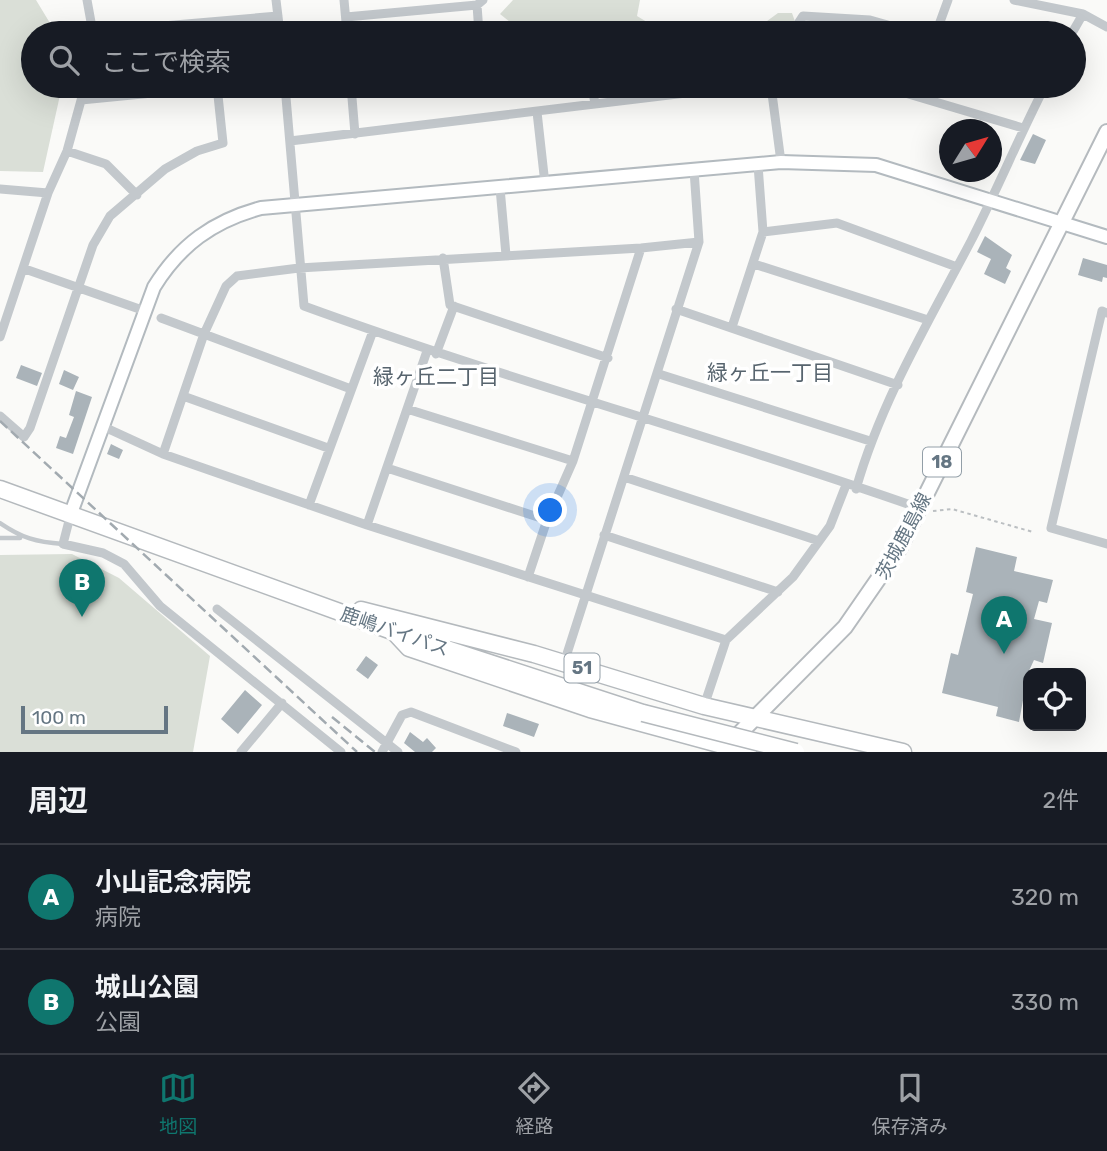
<!DOCTYPE html>
<html lang="ja">
<meta charset="utf-8">
<style>
:root{--surface:#171b24;--page:#20242c;--text:#f1f3f6;--muted:#9ea1a6;--line:#363941;--accent:#0f766e}
body{margin:0;font-family:Rubik,"Noto Sans JP",sans-serif;background:var(--page);color:var(--text)}
.controls{position:absolute;right:21px;bottom:21px;display:grid;overflow:hidden;border-radius:14px;box-shadow:0 7px 28px #0002}
.controls button{width:63px;height:63px;display:grid;place-items:center;padding:0;border:0;border-bottom:2px solid var(--line);background:var(--surface);color:var(--text);font:35px sans-serif}
.compass{position:absolute;left:939px;top:119px;width:63px;height:63px;border-radius:50%;background:var(--surface);box-shadow:0 7px 28px #0002;rotate:53deg}
.scale{position:absolute;left:21px;bottom:18px;width:147px;box-sizing:border-box;padding-left:7px;border:4px solid #657683;border-top:0;font-size:19px;line-height:24px;white-space:nowrap;color:#657683;-webkit-text-stroke:5px #fff;paint-order:stroke}
.you{position:absolute;left:551px;top:511px;width:24px;height:24px;margin:-18px;border:5px solid #fff;border-radius:50%;background:#1a73e8;box-shadow:0 0 0 10px #1a73e833}
.badge{display:grid;place-items:center;width:46px;height:46px;border-radius:50%;background:var(--accent);color:#fff;font-size:23px;font-weight:700}
.pin{position:absolute;translate:-50% -58px;filter:drop-shadow(0 2px 4px #0008)}
.pin::after{content:'';position:absolute;top:37px;width:24px;height:21px;background:inherit;clip-path:polygon(0 0,100% 0,50% 100%)}
.list{margin:0;padding:0;list-style:none}
h2{display:flex;justify-content:space-between;align-items:center;height:91px;margin:0;padding:0 28px;font-size:30px}
h2 small{font-size:23px;font-weight:400;color:var(--muted)}
.list li{display:grid;grid-template-columns:46px 1fr auto;gap:21px;align-items:center;box-sizing:border-box;height:105px;padding:0 28px;border-top:2px solid var(--line)}
.list b{display:block;font-size:26px;white-space:nowrap}
.list p{margin:0;font-size:23px;white-space:nowrap;color:var(--muted)}
.list em{font-size:23px;font-style:normal;color:var(--muted)}
.icon{flex:none;width:38px;height:38px;fill:none;stroke:currentColor;stroke-width:2;stroke-linecap:round;stroke-linejoin:round}
.map{position:relative;flex:none;width:1107px;height:752px;overflow:hidden}
.search{position:absolute;background:var(--surface);box-shadow:0 7px 28px #0002;left:21px;right:21px;top:21px;height:77px;display:flex;align-items:center;gap:18px;box-sizing:border-box;padding:0 24px;border-radius:38px;color:var(--muted);font-size:26px}
.sheet{height:301px;background:var(--surface)}
nav{display:flex;justify-content:space-around;align-items:center;box-sizing:border-box;height:98px;border-top:2px solid var(--line);background:var(--surface);font-size:19px;color:var(--muted)}
nav a{display:grid;justify-items:center;gap:4px}
nav .on{color:var(--accent)}
.map>svg:first-child{display:block}
.green{fill:#dadfd7}
.building{fill:#aab3b9}
.lines{fill:none;stroke-linecap:round;stroke-linejoin:round}
.secondary-casing{stroke:#b3babf;stroke-width:16}
.primary-casing{stroke:#b5babe;stroke-width:18}
.highway-casing{stroke:#b4b9bd;stroke-width:19}
.path{stroke:#bbbfc2;stroke-width:2;stroke-dasharray:3.5 3.5;stroke-linecap:butt}
.lane{stroke:#c3c8cc;stroke-width:4.5}
.street{stroke:#c3c8cc;stroke-width:9}
.secondary{stroke:#fff;stroke-width:12}
.primary{stroke:#fff;stroke-width:14}
.highway{stroke:#fff;stroke-width:16}
.rail{stroke:#a2aab0;stroke-width:2.5;stroke-dasharray:10 5;stroke-linecap:butt}
.highway-bridge-casing{stroke:#b4b9bd;stroke-width:19;stroke-linecap:butt}
.highway-bridge{stroke:#fff;stroke-width:16}
.labels{text-anchor:middle;stroke-width:7;stroke-linejoin:round;paint-order:stroke}
.shield{fill:#fff;stroke:#939fa8;stroke-width:2}
.shield-label{font-size:18px;font-weight:bold;fill:#657683}
.street-label{font-size:19px;fill:#657683;stroke:#fff}
.neighbourhood-label{font-size:21px;fill:#57646e;stroke:#fff}
</style>
<div class="map">
<svg width="1107" height="752" viewBox="0 0 1107 752">
<rect width="100%" height="100%" fill="#fafaf8"/>
<!-- green -->
<path class="green" d="M0,0H36L56,33H33V86H62L43,172L0,171Z
M513,0H640L637,16L665,33H524L500,14Z
M778,13H792L799,33H751Z
M72,554L119,578L210,656L193,752H0V555Z"/>
<!-- building -->
<path class="building" d="M1033,134L1046,140L1035,164L1020,160Z
M985,236L1012,255L1006,268L1011,271L1005,284L984,274L991,259L977,252Z
M1083,258L1107,265V278L1103,277L1102,282L1078,275Z
M21,365L42,373L37,386L16,378Z
M64,370L79,377L73,390L59,384Z
M76,391L92,397L73,454L56,448L60,436L66,438L74,417L69,415Z
M111,444L123,450L119,459L107,454Z
M976,547L1017,557L1014,571L1053,580L1047,603L1039,601L1034,619L1052,623L1043,663L1034,660L1028,673L1019,722L996,716L998,707L942,693L951,653L958,655L973,594L966,592Z
M366,656L378,665L368,679L356,670Z
M245,690L262,705L238,734L221,719Z
M507,713L539,724L534,737L503,726Z
M410,732L423,742L427,738L436,748L432,752H415L404,743Z"/>
<g class="lines">
<defs>
<path id="secondary" d="M71,513L154,287C180,245 213,221 261,208L781,162L876,165L1107,237"/>
<path id="primary" d="M731,742L845,627L899,549L1107,132"/>
<path id="highway" d="M0,489L392,631L643,713
M361,610L534,654L704,706L903,752
M395,633L409,648L590,709L748,752"/>
</defs>
<!-- secondary casing -->
<use href="#secondary" class="secondary-casing"/>
<!-- primary casing -->
<use href="#primary" class="primary-casing"/>
<!-- highway casing -->
<use href="#highway" class="highway-casing"/>
<!-- path -->
<path class="path" d="M933,511L952,509L1033,532"/>
<!-- lane -->
<path class="lane" d="M0,523C22,538 36,542 63,544
M0,538H20"/>
<!-- street -->
<path class="street" d="M87,0L93,33
M276,0L280,33
M344,0L347,33
M1014,0L1083,14
M346,17L477,5
M93,32L278,16
M479,33L477,5L483,0
M792,33L803,16L870,20L916,33
M936,33L948,0
M1072,33L1083,14L1107,27
M285,86L304,306C507,380 715,436 919,508
M351,86L355,134
M592,86L595,104
M771,86L781,162
M866,86L895,90L1023,128
M81,100L224,86
M537,112L545,184
M290,141L744,86
M67,151L106,164L137,195
M500,188L506,255
M0,189L48,193
M763,232L837,223L957,267
M443,258L450,305L608,358
M754,264L928,320
M25,269L145,311
M676,309L898,385
M1107,313L1102,311L1051,528L1107,544
M161,318L351,389
M732,327L763,232L758,165
M0,337L48,193L67,151L85,86
M436,354L454,306
M659,374L870,441
M183,396L328,448
M407,409L573,461
M0,416L24,437L30,428L93,245L110,216L165,169L197,151L223,143L217,86
M102,426L163,454L367,525L726,640L704,706
M163,454L204,334L226,286L237,276L299,268L641,248L699,242
M387,468L547,520
M624,477L819,541
M856,489C881,401 929,321 971,241C997,190 1019,137 1045,86
M309,505L373,331
M71,513L63,544L103,553L124,564L160,606L341,752
M367,525L427,351
M604,535L778,592
M528,577L547,520L573,461L641,248
M217,609L398,752
M726,640L793,577L830,526L846,485
M564,663L699,242L694,170
M241,752L282,703
M382,752L402,715L411,712L516,752"/>
<!-- secondary -->
<use href="#secondary" class="secondary"/>
<!-- primary -->
<use href="#primary" class="primary"/>
<!-- highway -->
<use href="#highway" class="highway"/>
<!-- rail -->
<path class="rail" d="M0,421L357,752
M332,717L375,752"/>
<defs>
<path id="highway-bridge" d="M643,713L796,752"/>
</defs>
<!-- highway-bridge casing -->
<use href="#highway-bridge" class="highway-bridge-casing"/>
<!-- highway-bridge -->
<use href="#highway-bridge" class="highway-bridge"/>
</g>
<g class="labels">
<!-- shield labels -->
<g class="shield">
<rect x="923" y="447.5" width="38" height="29" rx="5"/>
<rect x="564.5" y="653.5" width="35" height="29" rx="5"/>
</g>
<g class="shield-label">
<text x="942" y="468">18</text>
<text x="582" y="674">51</text>
</g>
<!-- street labels -->
<g class="street-label">
<text transform="translate(903 536) rotate(-62)" y="7">茨城鹿島線</text>
<text transform="translate(395 631) rotate(19)" y="7">鹿嶋バイパス</text>
</g>
<!-- neighbourhood labels -->
<g class="neighbourhood-label">
<text x="770" y="380">緑ヶ丘一丁目</text>
<text x="436" y="384">緑ヶ丘二丁目</text>
</g>
</g>
</svg>
<div class="controls">
<button><svg class="icon" aria-label="locate" viewBox="0 0 24 24"><circle cx="12" cy="12" r="6"/><path d="M12 2v4M12 18v4M2 12h4M18 12h4"/></svg></button>
</div>
<svg class="compass" viewBox="-18 -18 36 36"><path d="M0-13l5 13h-10z" fill="#e53935"/><path d="M0 13l5-13h-10z" fill="#9ea1a6"/></svg>
<div class="scale">100 m</div>
<div class="you"></div>
<div class="pin badge" style="left:1004px;top:654px">A</div>
<div class="pin badge" style="left:82px;top:617px">B</div>
<div class="search"><svg class="icon" aria-label="search" viewBox="0 0 24 24"><circle cx="10" cy="10" r="6"/><path d="M15 15l6 6"/></svg>ここで検索</div>
</div>
<section class="sheet">
<h2>周辺<small>2件</small></h2>
<ul class="list">
<li><span class="badge">A</span><div><b>小山記念病院</b><p>病院</p></div><em>320 m</em></li>
<li><span class="badge">B</span><div><b>城山公園</b><p>公園</p></div><em>330 m</em></li>
</ul>
</section>
<nav>
<a class="on"><svg class="icon" aria-label="map" viewBox="0 0 24 24"><path d="M3 6l6-2 6 2 6-2v14l-6 2-6-2-6 2zM9 4v14M15 6v14"/></svg>地図</a>
<a><svg class="icon" aria-label="directions" viewBox="0 0 24 24"><path d="M12 3l9 9-9 9-9-9zM9 14v-3h6M13 9l2 2-2 2"/></svg>経路</a>
<a><svg class="icon" aria-label="saved" viewBox="0 0 24 24"><path d="M7 4h10v16l-5-4-5 4z"/></svg>保存済み</a>
</nav>
